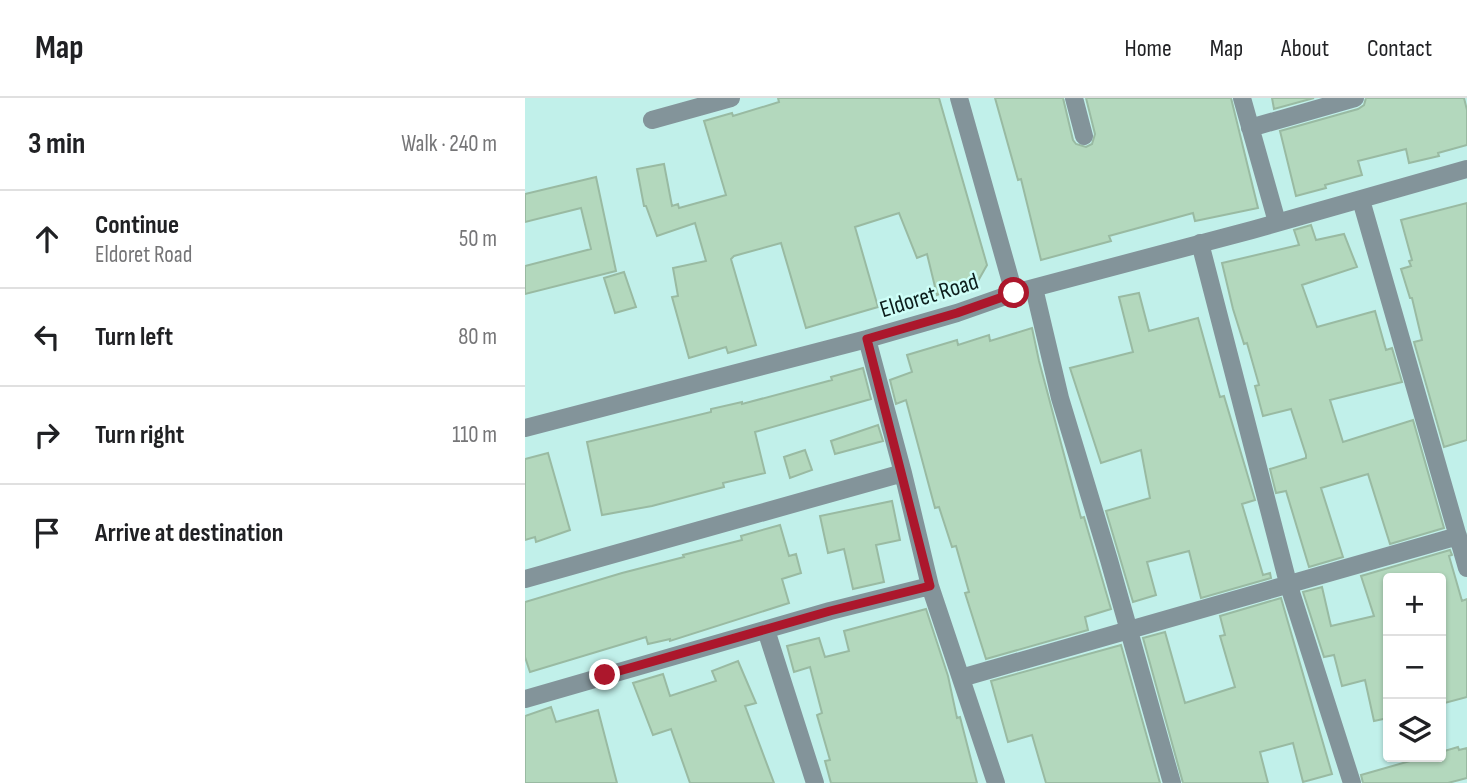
<!DOCTYPE html>
<meta charset="utf-8">
<style>
:root{--surface:#fff;--page:#f2f2f2;--text:#202124;--muted:#757577;--line:#e0e0e0}
body{margin:0;font-family:"Sofia Sans Condensed",sans-serif;background:var(--page);color:var(--text)}
.controls{position:absolute;right:21px;bottom:21px;display:grid;overflow:hidden;border-radius:7px;box-shadow:0 2px 5px #0004}
.controls button{width:63px;height:63px;display:grid;place-items:center;padding:0;border:0;border-bottom:2px solid var(--line);background:var(--surface);color:var(--text);font:35px sans-serif}
.stop{position:absolute;width:21px;height:21px;margin:-16px;border:5px solid #ac172c;border-radius:50%;background:#fff}
.stop.end{background:#ac172c;border-color:#fff;box-shadow:0 2px 7px #0008}
.list{margin:0;padding:0;list-style:none}
h2{display:flex;justify-content:space-between;align-items:center;height:91px;margin:0;padding:0 28px;font-size:30px}
h2 small{font-size:23px;font-weight:400;color:var(--muted)}
.list li{display:grid;grid-template-columns:46px 1fr auto;gap:21px;align-items:center;box-sizing:border-box;height:98px;padding:0 28px;border-top:2px solid var(--line)}
.list b{display:block;font-size:26px;white-space:nowrap}
.list p{margin:0;font-size:23px;white-space:nowrap;color:var(--muted)}
.list em{font-size:23px;font-style:normal;color:var(--muted)}
.icon{flex:none;width:38px;height:38px;fill:none;stroke:currentColor;stroke-width:2;stroke-linecap:round;stroke-linejoin:round}
.map{position:relative;flex:none;width:942px;height:685px;overflow:hidden}
header{display:flex;align-items:center;gap:42px;box-sizing:border-box;height:98px;padding:0 35px;background:var(--surface);border-bottom:2px solid var(--line)}
header strong{font-size:33px}
nav{display:flex;gap:38px;margin-inline-start:auto;font-size:24px}
main{display:flex}
aside{flex:1;background:var(--surface)}
.map>svg:first-child{display:block}
.building{fill:#b3d8bd;stroke:#99baa2;stroke-width:2}
.lines{fill:none;stroke-linecap:round;stroke-linejoin:round}
.minor{stroke:#83949a;stroke-width:18}
.route{stroke:#ac172c;stroke-width:9}
.labels{text-anchor:middle;stroke-width:5;stroke-linejoin:round;paint-order:stroke}
.street-label{font-size:24px;fill:#0c1e1c;stroke:#cefef7}
</style>
<header>
<strong>Map</strong>
<nav><a>Home</a><a>Map</a><a>About</a><a>Contact</a></nav>
</header>
<main>
<aside>
<h2>3 min<small>Walk · 240 m</small></h2>
<ul class="list">
<li><svg class="icon" aria-label="ahead" viewBox="0 0 24 24"><path d="M12 20V5M6 11l6-6 6 6"/></svg><div><b>Continue</b><p>Eldoret Road</p></div><em>50 m</em></li>
<li><svg class="icon" aria-label="left" viewBox="0 0 24 24"><path d="M17 20v-9H6M10 6l-5 5 5 5"/></svg><div><b>Turn left</b></div><em>80 m</em></li>
<li><svg class="icon" aria-label="right" viewBox="0 0 24 24"><path d="M7 20v-9h11M14 6l5 5-5 5"/></svg><div><b>Turn right</b></div><em>110 m</em></li>
<li><svg class="icon" aria-label="arrive" viewBox="0 0 24 24"><path d="M6 21V4h12l-3 4 3 4H6"/></svg><div><b>Arrive at destination</b></div></li>
</ul>
</aside>
<div class="map">
<svg width="942" height="685" viewBox="0 0 942 685">
<rect width="100%" height="100%" fill="#c1f0ea"/>
<!-- building -->
<path class="building" d="M253,0H414L462,167L453,183L412,197L402,156L392,160L374,115L330,129L353,209L281,230L256,145L209,158L206,161L231,247L203,255L201,249L164,260L147,199L153,198L148,170L181,163L170,125L132,138L121,108H119L112,71L139,66L147,108L153,106L154,110L201,97L179,23L207,15L208,18L254,4Z
M470,0H538L548,42L551,46L561,49L567,46L570,36L561,0H706L733,110L670,123L668,115L584,138L586,143L516,162L496,81L493,82Z
M747,0H789L749,11Z
M841,0H939L942,12V47L913,55L914,58L884,65L881,51L833,63L837,77L800,87L801,90L771,98L755,33L833,11L839,7Z
M71,79L91,173L0,196V168L66,151L56,110L0,124V96Z
M942,105V342L919,349L889,244L897,242L887,200H885L876,171L886,168L884,163L887,162L876,122Z
M786,127L791,142L819,136L832,169L777,187L792,229L850,213L861,252L867,250L877,284L805,302L818,344L888,322L919,430L865,446L843,376L796,390L818,459L784,469L761,393L751,395L745,371L781,360V357L766,311L738,318L730,288L734,287L722,245L719,246L708,211L697,165L774,147L769,132Z
M99,174L111,209L90,215L79,180Z
M614,195L624,233L673,220L695,299L699,298L730,402L717,406L738,477L745,475L746,480L676,500L664,453L622,464L631,497L608,504L581,413L625,400L616,352L576,365L545,270L608,254L594,199Z
M507,230L514,263L556,420L559,419L586,511L560,519L563,532L461,561L440,495L444,494L431,448L427,449L414,409L410,410L381,302L371,306L365,282L387,274L382,257L432,242L433,247L464,237L465,243Z
M338,270L346,301L230,334L240,375L198,385L199,389L127,408L77,417L62,344L186,314V311L217,304V306L307,282L306,279Z
M353,327L358,343L310,356L306,343Z
M280,352L287,372L265,380L259,359Z
M23,355L45,432L11,444L10,439L0,442V361Z
M367,403L375,442L351,447L359,484L328,491L319,451L303,455L295,418Z
M255,427L264,458L271,456L276,475L257,481L264,505L145,543V541L123,546L121,539L5,574L0,559V504L97,475L159,459L158,457L217,442L216,438Z
M925,452L927,457L924,458L937,503L942,501V599L916,606V480H863V620L849,623L840,582L817,588L809,557L799,559L778,494L797,489L806,528L849,518L836,478Z
M756,500L807,676L778,684L768,645L735,654L743,685H658L618,540L640,534L660,605L710,589L695,538L700,537L695,518Z
M401,511L423,578L432,620L435,619L452,685H306L300,663L305,662L292,617L297,615L285,569L269,574L262,548L294,540L300,559L324,553L319,533Z
M596,547L635,685H521L507,637L483,644L466,583Z
M213,563L231,605L220,608L249,685H165L146,631L128,637L108,585L138,576L145,598L191,583L187,573Z
M26,609L31,624L73,612L92,685H0V618Z
M933,649L934,652L942,650V680L923,685H838L836,677L899,659H916V654Z"/>
<g class="lines">
<!-- minor -->
<path class="minor" d="M434,0L489,195
M549,0L559,38
M717,0L752,124
M127,22L206,0
M725,30L830,0
M836,102L942,470
M675,145L763,485L827,685
M509,190L535,300L584,462L647,685
M0,330L342,241L432,215L489,195L727,132L942,71
M378,375L405,488L471,685
M0,481L378,375L342,241
M241,532L290,685
M436,580L933,438
M0,601L305,513L405,488"/>
</g>
<g class="lines">
<!-- route -->
<path class="route" d="M80,577L305,513L405,488L342,241L432,215L489,195"/>
</g>
<g class="labels">
<!-- street labels -->
<g class="street-label">
<text transform="translate(404 197) rotate(-17)" y="8">Eldoret Road</text>
</g>
</g>
</svg>
<div class="controls">
<button>+</button>
<button>−</button>
<button><svg class="icon" aria-label="layers" viewBox="0 0 24 24"><path d="M12 4l9 5-9 5-9-5zM3 14l9 5 9-5"/></svg></button>
</div>
<div class="stop" style="left:489px;top:195px"></div>
<div class="stop end" style="left:80px;top:577px"></div>
</div>
</main>
